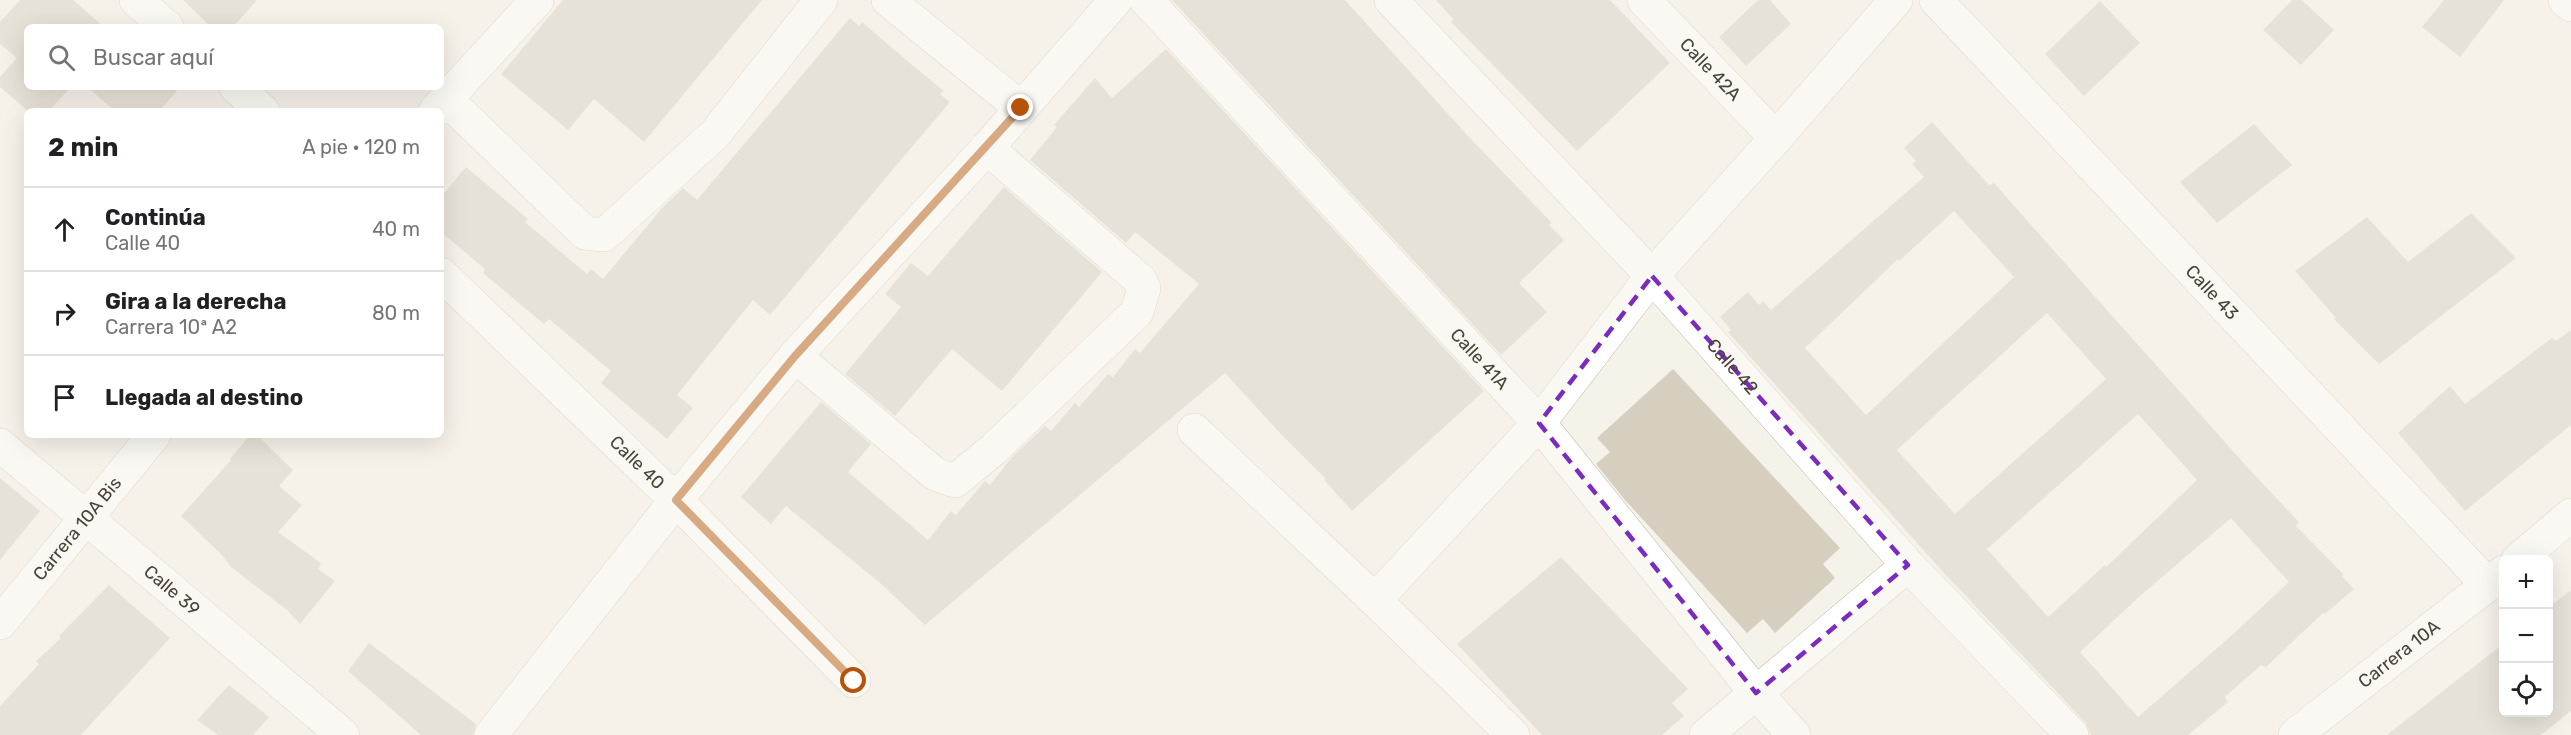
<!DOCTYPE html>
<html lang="es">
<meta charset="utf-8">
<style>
:root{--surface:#fff;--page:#f6f6f6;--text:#202124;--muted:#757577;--line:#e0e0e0}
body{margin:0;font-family:Rubik,sans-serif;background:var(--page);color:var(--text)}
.controls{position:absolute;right:18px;bottom:18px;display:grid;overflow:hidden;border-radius:9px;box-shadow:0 6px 24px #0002}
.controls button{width:54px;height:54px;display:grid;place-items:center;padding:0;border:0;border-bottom:2px solid var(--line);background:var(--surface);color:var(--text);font:30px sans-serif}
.stop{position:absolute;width:18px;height:18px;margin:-14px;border:4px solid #b45309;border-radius:50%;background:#fff}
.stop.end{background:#b45309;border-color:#fff;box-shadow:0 2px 6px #0008}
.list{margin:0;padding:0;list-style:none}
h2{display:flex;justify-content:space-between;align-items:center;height:78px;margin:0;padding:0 24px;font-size:26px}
h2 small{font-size:20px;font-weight:400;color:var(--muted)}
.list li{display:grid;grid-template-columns:39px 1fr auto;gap:18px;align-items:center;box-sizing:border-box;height:84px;padding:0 24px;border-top:2px solid var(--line)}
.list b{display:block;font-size:22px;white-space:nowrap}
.list p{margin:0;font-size:20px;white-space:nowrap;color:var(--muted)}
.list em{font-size:20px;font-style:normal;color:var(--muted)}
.icon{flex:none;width:33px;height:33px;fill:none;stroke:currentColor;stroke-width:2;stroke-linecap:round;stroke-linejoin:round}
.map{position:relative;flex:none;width:2571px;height:735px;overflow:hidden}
.search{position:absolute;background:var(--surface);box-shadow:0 6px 24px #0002;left:24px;top:24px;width:420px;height:66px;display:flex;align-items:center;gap:15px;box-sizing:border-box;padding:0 21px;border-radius:9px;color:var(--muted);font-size:22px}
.panel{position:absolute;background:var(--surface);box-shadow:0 6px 24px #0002;left:24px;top:108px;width:420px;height:330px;border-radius:9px}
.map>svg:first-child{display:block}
.building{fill:#d6cfc0;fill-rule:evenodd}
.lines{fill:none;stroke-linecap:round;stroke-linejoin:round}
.minor-casing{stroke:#c0bbad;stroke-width:34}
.tertiary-casing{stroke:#c0bbad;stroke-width:34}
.minor{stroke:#fff;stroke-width:33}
.tertiary{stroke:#fff;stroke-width:33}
.route{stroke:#b45309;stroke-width:8}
.marked{fill:none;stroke:#7b2cbf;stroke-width:4.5;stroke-dasharray:12 8;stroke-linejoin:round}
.labels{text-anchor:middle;stroke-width:4.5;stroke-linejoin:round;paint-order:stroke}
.street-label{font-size:18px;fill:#494338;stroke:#fff}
</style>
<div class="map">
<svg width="2571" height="735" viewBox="0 0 2571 735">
<rect width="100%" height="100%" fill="#f5f2ea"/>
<!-- building -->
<path class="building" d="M20,0H73L104,27H27V87H71L49,111H28L0,87V77L17,58L0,44V22Z
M183,0H257L233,27H211Z
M563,0H762L644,142L594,99L568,130L501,74Z
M1172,0H1345L1469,137L1552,223L1549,225L1564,240L1519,283L1547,312L1501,355Z
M1436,0H1610L1670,63L1577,151L1451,22L1453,19Z
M1758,0H1770L1791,24L1746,66L1719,37Z
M2292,0H2302L2334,30L2301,65L2263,30Z
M2444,0H2504L2460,57L2422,27Z
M2100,1L2140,43L2084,96L2045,54Z
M850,18L859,26L862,22L911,64L944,91L940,94L950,102L770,315L753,300L677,395L693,408L667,439L601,383L611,371L549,319L544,324L483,273L485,269L441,232V197L466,167L528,219L525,222L587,274L591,269L603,279L662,208L683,188L697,200Z
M1166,49L1484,391L1352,511L1324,480L1326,479L1278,431L1225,373L925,625L880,583L786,506L771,524L741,497L821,402L871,444L848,472L928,540L951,511L956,515L985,481L990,485L1012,457L1045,426L1051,431L1075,403L1079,407L1108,374L1113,377L1135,349L1140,353L1199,284L1135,232L1126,243L1030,160L1057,127L1054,125L1095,78L1112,98Z
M87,87H173L177,91L159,111H115Z
M1932,122L1989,185L1994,183L2056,253L2249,469L2299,522L2296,526L2344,575L2342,576L2354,589L2325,614L2323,613L2266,667L2261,665L2225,697L2228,702L2188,735H2091L2085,722L1944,573L1728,332L1731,330L1720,317L1748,292L1759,305L1763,301L1771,310L1924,177L1912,164L1916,161L1904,148ZM1954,211L2014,277L1866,415L1805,348L1898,259L1899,261ZM2047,313L2106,379L1955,514L1897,450ZM2138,414L2197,480L2106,567L2105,565L2048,617L1987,549ZM2231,518L2289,582L2231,636L2138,717L2080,652L2140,596Z
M2254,124L2292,165L2217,223L2180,182Z
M1004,187L1102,272L1002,391L952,349L895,416L845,374L901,307L885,294L899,277L911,263L928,276Z
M2471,213L2516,258L2379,364L2334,319L2336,318L2295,271L2367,217L2408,262Z
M2571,330V425L2465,511L2398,433L2450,386L2465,404L2552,338L2556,341Z
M1673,369L1840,548L1823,564L1835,578L1775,633L1763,619L1747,633L1625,500L1596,464L1610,452L1597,438Z
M250,435H257L293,470L279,486L302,505L278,532L321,563L318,569L335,581L300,624L287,610L231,567L220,553L181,516L231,460L230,459Z
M0,478L40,511L0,560Z
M1561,557L1688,689L1672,703L1684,716L1662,735H1542L1457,644Z
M109,585L170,638L81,735H0V706L39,664L36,661L61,638L59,636Z
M2571,590V711L2541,735H2387L2504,643V712H2548V608Z
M369,643L476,724L473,735H421L348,671Z
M229,685L269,717L253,735H218L197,720Z"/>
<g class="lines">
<defs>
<g id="minor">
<path d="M136,0L167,27"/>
<path d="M888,0L1021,108"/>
<path id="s1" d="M1146,0L1539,423L1756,693L1794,735"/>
<path id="s2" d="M1391,0L1652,276L1908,565L2072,735"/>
<path id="s3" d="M1644,0L1776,138"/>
<path id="s4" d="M1936,0L2488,585"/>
<path d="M2565,0L2571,5"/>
<path d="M236,87L263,111"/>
<path d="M446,99L585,233L604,235L715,134L821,0"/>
<path d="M435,111L537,0"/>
<path id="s5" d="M441,274L676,500L854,681"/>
<path d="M795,356L935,474L955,481L994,449L1137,312L1144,288L1140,280L987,148"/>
<path d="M1194,430L1375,600L1513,735"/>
<path id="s6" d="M0,445L343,735"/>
<path d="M1375,600L1539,423L1652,276L1776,138L1896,0"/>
<path id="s7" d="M0,623L154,435"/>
<path d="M491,735L676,500L795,356L987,148L1116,0"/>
<path d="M1706,735L1908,565"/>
</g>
<g id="tertiary">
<path d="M2518,560L2571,515"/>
<path id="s8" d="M2295,735L2504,572"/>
</g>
</defs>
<!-- minor casing -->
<use href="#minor" class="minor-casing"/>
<!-- tertiary casing -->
<use href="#tertiary" class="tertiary-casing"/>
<!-- minor -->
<use href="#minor" class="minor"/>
<!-- tertiary -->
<use href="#tertiary" class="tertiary"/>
</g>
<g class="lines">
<!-- route -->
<path class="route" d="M854,681L676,500L795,356L1021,108"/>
</g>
<!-- marked area -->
<path d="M0 0H2571V735H0ZM1652,276L1908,565L1756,693L1539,423Z" fill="#f5f2ea" fill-opacity=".55" fill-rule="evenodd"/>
<path class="marked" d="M1652,276L1908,565L1756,693L1539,423Z"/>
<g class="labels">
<!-- street labels -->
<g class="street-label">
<text dy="6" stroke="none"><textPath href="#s3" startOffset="96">Calle 42A</textPath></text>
<text dy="6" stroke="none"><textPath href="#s4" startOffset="402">Calle 43</textPath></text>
<text dy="6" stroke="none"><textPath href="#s1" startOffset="490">Calle 41A</textPath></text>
<text dy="6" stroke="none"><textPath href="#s2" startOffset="501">Calle 42</textPath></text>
<text dy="6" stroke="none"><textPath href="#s5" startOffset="272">Calle 40</textPath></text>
<text dy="6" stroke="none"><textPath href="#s7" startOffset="122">Carrera 10A Bis</textPath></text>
<text dy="6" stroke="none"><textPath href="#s6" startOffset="225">Calle 39</textPath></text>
<text dy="6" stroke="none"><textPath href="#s8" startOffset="132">Carrera 10A</textPath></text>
</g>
</g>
</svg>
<div class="controls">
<button>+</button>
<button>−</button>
<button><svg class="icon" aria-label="locate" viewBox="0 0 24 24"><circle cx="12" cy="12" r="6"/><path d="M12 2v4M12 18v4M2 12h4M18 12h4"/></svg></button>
</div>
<div class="stop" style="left:854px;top:681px"></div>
<div class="stop end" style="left:1021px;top:108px"></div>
<div class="search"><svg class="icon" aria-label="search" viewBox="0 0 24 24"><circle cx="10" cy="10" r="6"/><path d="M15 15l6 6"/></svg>Buscar aquí</div>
<section class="panel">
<h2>2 min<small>A pie · 120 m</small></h2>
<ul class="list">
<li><svg class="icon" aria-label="ahead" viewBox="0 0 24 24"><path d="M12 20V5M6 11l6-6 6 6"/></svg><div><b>Continúa</b><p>Calle 40</p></div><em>40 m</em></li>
<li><svg class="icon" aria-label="right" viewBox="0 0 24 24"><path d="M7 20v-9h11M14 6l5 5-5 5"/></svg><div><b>Gira a la derecha</b><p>Carrera 10ª A2</p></div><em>80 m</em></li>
<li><svg class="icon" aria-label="arrive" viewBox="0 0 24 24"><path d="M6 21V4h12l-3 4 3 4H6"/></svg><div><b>Llegada al destino</b></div></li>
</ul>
</section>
</div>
